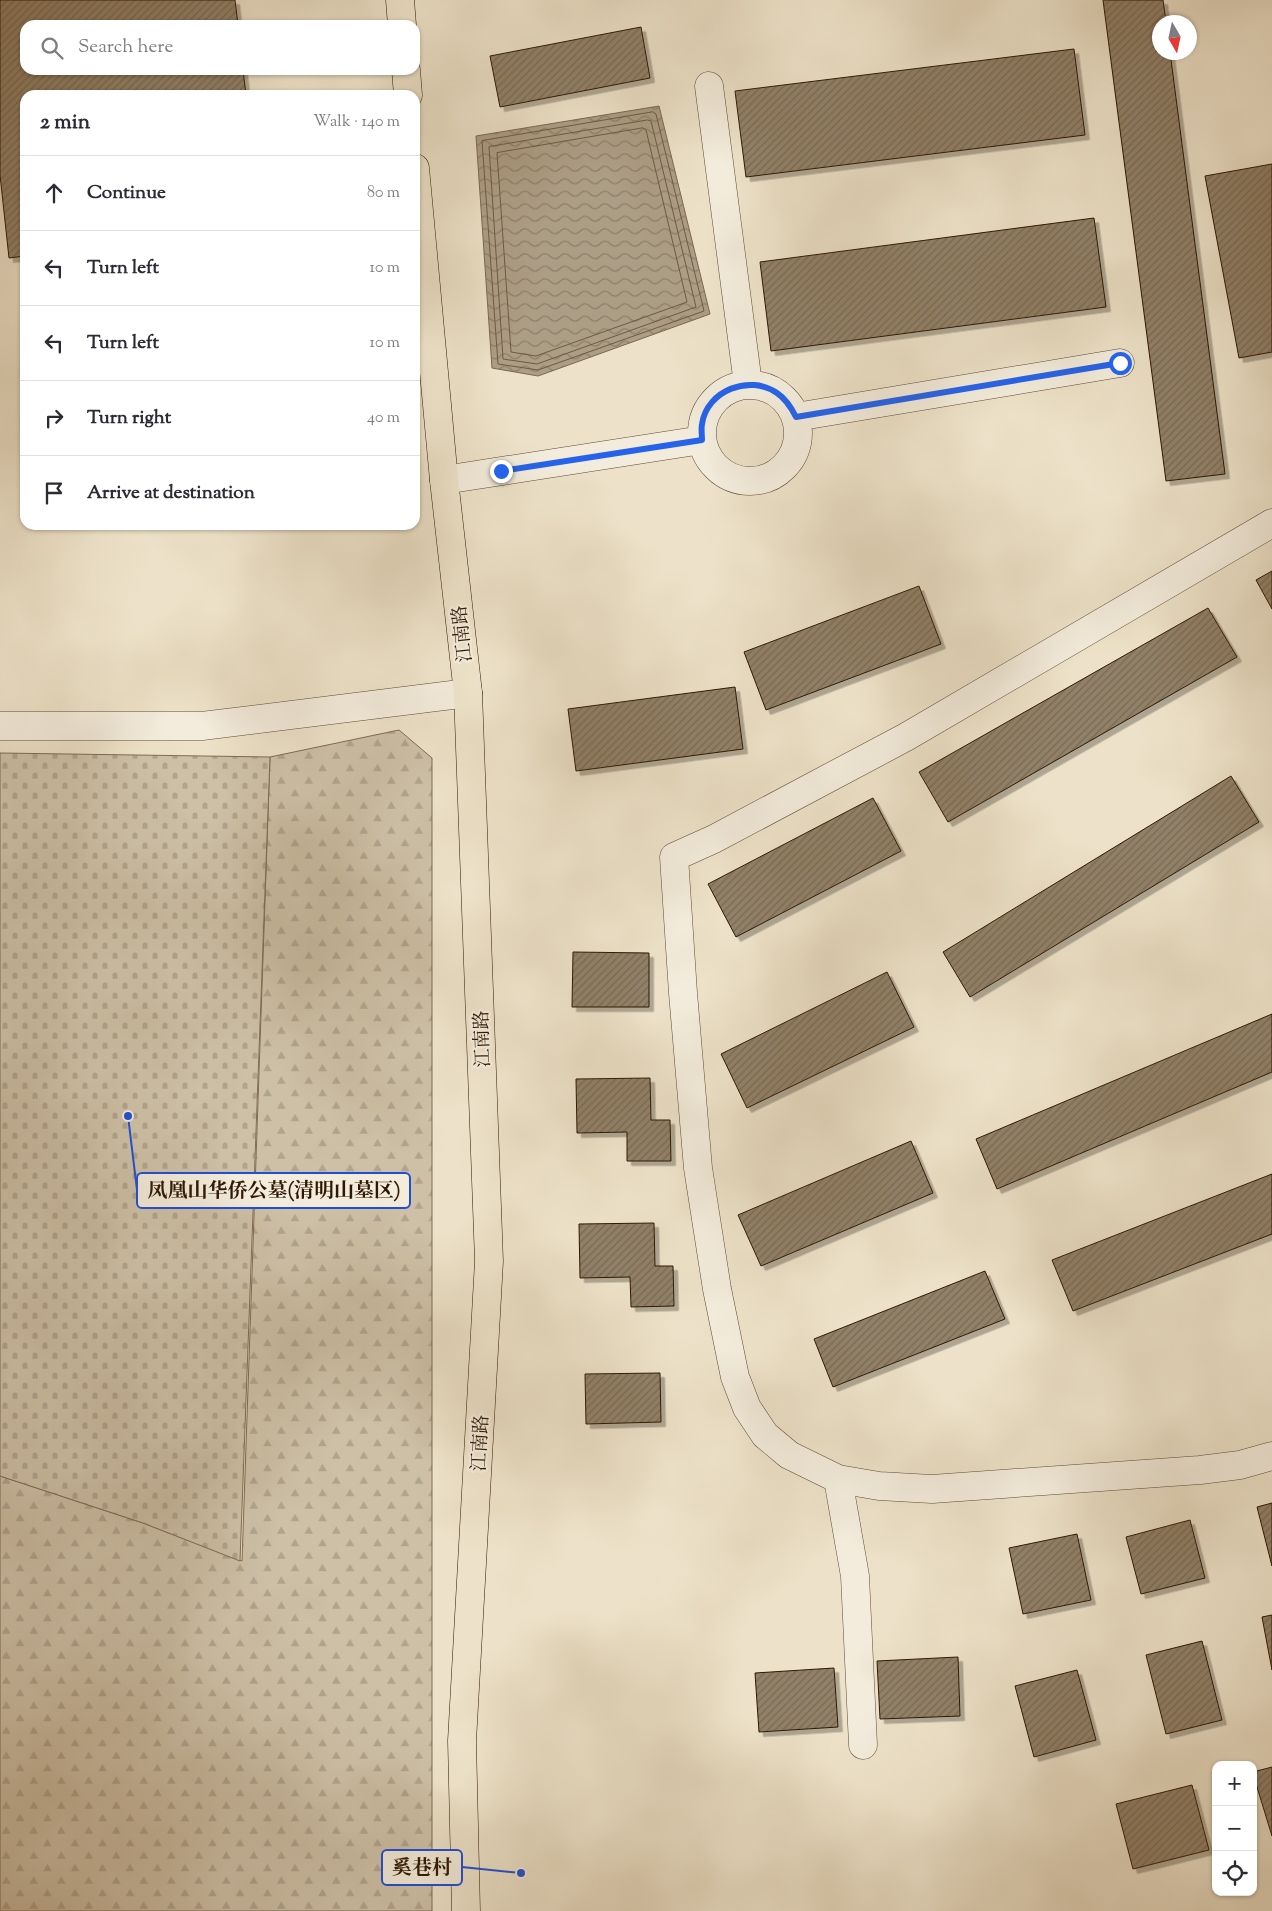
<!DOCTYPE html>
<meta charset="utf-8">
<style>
:root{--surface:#fff;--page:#f7f7f7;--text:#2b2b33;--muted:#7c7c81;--line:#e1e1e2}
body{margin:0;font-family:"Sorts Mill Goudy","Noto Serif SC",serif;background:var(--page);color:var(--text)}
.controls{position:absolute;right:15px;bottom:15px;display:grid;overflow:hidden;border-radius:10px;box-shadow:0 1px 4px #0004}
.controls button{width:45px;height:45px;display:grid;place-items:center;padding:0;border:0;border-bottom:1px solid var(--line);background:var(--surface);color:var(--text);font:25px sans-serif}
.compass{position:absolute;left:1152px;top:15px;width:45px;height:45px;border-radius:50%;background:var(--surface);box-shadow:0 1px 4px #0004;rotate:171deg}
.stop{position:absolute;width:15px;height:15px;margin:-11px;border:4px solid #2563eb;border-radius:50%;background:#fff}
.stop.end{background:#2563eb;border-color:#fff;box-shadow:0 1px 5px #0008}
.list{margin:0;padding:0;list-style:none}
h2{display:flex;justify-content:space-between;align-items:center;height:65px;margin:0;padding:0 20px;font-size:21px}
h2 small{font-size:16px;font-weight:400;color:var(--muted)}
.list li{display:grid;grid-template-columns:32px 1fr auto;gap:15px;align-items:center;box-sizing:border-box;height:75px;padding:0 20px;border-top:1px solid var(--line)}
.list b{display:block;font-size:19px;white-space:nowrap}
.list em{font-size:16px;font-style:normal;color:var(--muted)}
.icon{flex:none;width:28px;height:28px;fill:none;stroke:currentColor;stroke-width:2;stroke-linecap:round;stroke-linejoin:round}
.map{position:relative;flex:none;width:1272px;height:1911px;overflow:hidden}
.search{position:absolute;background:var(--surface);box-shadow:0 1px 4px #0004;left:20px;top:20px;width:400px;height:55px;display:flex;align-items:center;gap:12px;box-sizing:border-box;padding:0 18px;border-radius:15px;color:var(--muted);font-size:19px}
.panel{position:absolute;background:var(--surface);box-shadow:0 1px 4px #0004;left:20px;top:90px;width:400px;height:440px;border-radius:15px}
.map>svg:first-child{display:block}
.forest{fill:url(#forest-firs);stroke:#7e6c54}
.cemetery{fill:url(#cemetery-stones);stroke:#7e6c54}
.water{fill:url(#water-waves);stroke:#7a6851}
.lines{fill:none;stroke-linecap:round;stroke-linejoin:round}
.shore{stroke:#6d5a44;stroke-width:1}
.building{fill:url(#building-hatch);stroke:#2e1802;filter:url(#shadow)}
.minor-casing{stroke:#5e4a34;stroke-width:29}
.major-casing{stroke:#2e1802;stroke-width:29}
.minor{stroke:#f3ecdc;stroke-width:28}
.major{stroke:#ede2c9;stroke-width:28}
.route{stroke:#2563eb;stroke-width:6}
.labels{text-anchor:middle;stroke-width:4.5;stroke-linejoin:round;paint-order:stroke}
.street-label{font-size:19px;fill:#2e1802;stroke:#f3ecdc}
.leader{fill:none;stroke:#1d4ed8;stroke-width:2}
.callout-dot{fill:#1d4ed8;stroke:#f3ecdc;stroke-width:2}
.callout{fill:#f3ecdc;stroke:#1d4ed8;stroke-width:2}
.callout-label{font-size:20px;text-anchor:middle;font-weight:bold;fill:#2e1802}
</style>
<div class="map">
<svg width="1272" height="1911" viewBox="0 0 1272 1911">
<defs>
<pattern id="forest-firs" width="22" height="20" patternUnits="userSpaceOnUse" patternTransform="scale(1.25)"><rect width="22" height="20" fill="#cdc0a7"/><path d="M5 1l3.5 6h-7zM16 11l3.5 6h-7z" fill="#b0a48e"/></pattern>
<pattern id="cemetery-stones" width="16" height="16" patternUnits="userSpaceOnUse" patternTransform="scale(1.25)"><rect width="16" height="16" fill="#cdc0a7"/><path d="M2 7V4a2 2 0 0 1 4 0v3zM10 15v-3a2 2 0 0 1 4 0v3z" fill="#b0a48e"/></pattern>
<pattern id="water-waves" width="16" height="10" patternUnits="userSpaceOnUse" patternTransform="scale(1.25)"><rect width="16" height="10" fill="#ac9d85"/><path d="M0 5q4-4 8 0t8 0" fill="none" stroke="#8c7f6b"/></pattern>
<pattern id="building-hatch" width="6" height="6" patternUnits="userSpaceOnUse" patternTransform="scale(1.25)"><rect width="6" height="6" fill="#918169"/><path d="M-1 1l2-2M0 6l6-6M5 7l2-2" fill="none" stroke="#776954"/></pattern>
<filter id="shadow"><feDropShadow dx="4.5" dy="4.5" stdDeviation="0" flood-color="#0004"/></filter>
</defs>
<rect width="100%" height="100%" fill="#ede2c9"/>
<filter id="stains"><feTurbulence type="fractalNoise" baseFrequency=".004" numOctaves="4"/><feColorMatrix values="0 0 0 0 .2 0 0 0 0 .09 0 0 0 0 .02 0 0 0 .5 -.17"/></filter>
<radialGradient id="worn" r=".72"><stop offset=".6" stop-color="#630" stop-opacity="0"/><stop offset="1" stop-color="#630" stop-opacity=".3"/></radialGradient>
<!-- forest -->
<path class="forest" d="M399,730L432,758V1911H0V1476L143,1523L242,1561L270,757Z"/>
<!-- cemetery -->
<path class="cemetery" d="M0,753L270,757L240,1561L143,1523L0,1476Z"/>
<!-- water -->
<path class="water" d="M659,106L710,314L538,376L492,368L476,136Z"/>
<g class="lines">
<!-- shore -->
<path class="shore" d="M653,112L656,114L704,311L538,370L498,364L482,141Z
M648,120L651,121L696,307L537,364L503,359L489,147Z
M643,128L646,130L687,302L536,356L511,352L497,153Z"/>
</g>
<!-- building -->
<path class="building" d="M0,0H235L238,25H25V70H243L246,95H25V256L9,258L0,175Z
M1103,0H1163L1166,22H1160V52H1170L1225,474L1166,481Z
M641,27L650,78L500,107L490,56Z
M1074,49L1085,135L746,177L735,91Z
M1272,164V352L1239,358L1205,176Z
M1094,218L1106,307L771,351L760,262Z
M1272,571V609L1256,580Z
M919,586L941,644L766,710L744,652Z
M1208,608L1237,657L948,822L919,772Z
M735,687L743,749L576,771L568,709Z
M1231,776L1259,822L970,997L943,952Z
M873,798L901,851L736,937L708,884Z
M573,952L649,953V1007H572Z
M887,972L914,1027L747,1108L721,1054Z
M1272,1014V1072L997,1189L976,1139Z
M650,1078L651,1120H670L671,1161H627V1132L577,1133L576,1079Z
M911,1141L933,1193L761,1266L738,1215Z
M1272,1174V1234L1073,1311L1052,1260Z
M654,1223L655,1266H673L674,1306L631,1307L630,1277L580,1278L579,1224Z
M985,1271L1005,1319L833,1387L814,1339Z
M660,1373L661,1422L586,1424L585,1374Z
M1272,1503V1566L1257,1507Z
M1190,1520L1205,1578L1141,1594L1126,1537Z
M1077,1534L1091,1600L1023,1614L1009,1548Z
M1272,1615V1670L1262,1617Z
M1202,1641L1222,1720L1166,1734L1146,1655Z
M958,1657L960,1716L880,1719L877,1661Z
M834,1668L838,1727L759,1732L755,1673Z
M1077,1670L1096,1740L1034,1757L1015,1686Z
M1272,1767V1836L1253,1774V1772Z
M1192,1785L1209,1850L1133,1869L1116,1804Z"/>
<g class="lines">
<defs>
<path id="minor" d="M709,86L748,384
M702 433a48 48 0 1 1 96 0a48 48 0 1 1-96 0Z
M796,417L1120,363
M444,480L702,440
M1272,523L906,737L714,839L674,857L683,993L698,1168L717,1289L735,1377L747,1408L765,1435L789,1455L838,1479L879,1486L932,1489L1200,1470L1240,1465L1272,1456
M0,726H202L468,693
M838,1479L855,1576L863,1745"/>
<path id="major" d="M400,0L402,25
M406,70L408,95
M415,168L444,480L468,693L489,1261L462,1741L466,1911"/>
</defs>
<!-- minor casing -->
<use href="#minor" class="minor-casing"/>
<!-- major casing -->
<use href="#major" class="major-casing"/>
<!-- minor -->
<use href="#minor" class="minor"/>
<!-- major -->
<use href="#major" class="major"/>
</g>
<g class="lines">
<!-- route -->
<path class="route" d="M501,471L702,440C702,435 701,429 702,424C707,390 750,374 777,393C786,399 791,407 796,417L1120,363"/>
</g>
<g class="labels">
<!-- street labels -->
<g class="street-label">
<text transform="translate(461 634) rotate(-96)" y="7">江南路</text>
<text transform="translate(481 1039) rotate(-92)" y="7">江南路</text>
<text transform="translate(479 1443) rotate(-87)" y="7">江南路</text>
</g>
</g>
<!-- callouts -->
<path class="leader" d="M128 1116L137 1190M521 1873L462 1867"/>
<g class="callout-dot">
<circle cx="128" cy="1116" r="5"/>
<circle cx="521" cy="1873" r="5"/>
</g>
<g class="callout">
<rect x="137" y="1173" width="273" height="35" rx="5"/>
<rect x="382" y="1850" width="80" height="35" rx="5"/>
</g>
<g class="callout-label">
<text x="274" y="1197">凤凰山华侨公墓(清明山墓区)</text>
<text x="422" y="1874">奚巷村</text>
</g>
<rect width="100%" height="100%" filter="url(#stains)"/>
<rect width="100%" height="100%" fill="url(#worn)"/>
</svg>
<div class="controls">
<button>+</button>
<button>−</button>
<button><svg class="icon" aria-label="locate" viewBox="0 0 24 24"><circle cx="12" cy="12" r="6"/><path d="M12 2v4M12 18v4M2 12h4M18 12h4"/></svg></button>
</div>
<svg class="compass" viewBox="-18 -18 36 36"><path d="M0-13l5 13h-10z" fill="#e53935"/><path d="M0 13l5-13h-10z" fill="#7c7c81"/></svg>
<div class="stop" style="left:1120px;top:363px"></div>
<div class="stop end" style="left:501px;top:471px"></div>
<div class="search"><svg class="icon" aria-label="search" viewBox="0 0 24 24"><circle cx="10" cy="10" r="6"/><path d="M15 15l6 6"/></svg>Search here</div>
<section class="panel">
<h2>2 min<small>Walk · 140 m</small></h2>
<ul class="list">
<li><svg class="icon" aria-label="ahead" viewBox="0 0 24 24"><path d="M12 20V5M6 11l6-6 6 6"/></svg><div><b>Continue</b></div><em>80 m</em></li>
<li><svg class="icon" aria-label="left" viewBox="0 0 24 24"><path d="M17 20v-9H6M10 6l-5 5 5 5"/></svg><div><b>Turn left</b></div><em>10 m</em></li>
<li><svg class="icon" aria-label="left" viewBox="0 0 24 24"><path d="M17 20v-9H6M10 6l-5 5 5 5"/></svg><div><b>Turn left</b></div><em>10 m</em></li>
<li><svg class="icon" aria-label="right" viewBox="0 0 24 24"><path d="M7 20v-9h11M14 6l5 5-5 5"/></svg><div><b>Turn right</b></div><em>40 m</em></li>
<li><svg class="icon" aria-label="arrive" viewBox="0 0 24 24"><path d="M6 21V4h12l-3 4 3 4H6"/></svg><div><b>Arrive at destination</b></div></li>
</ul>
</section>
</div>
